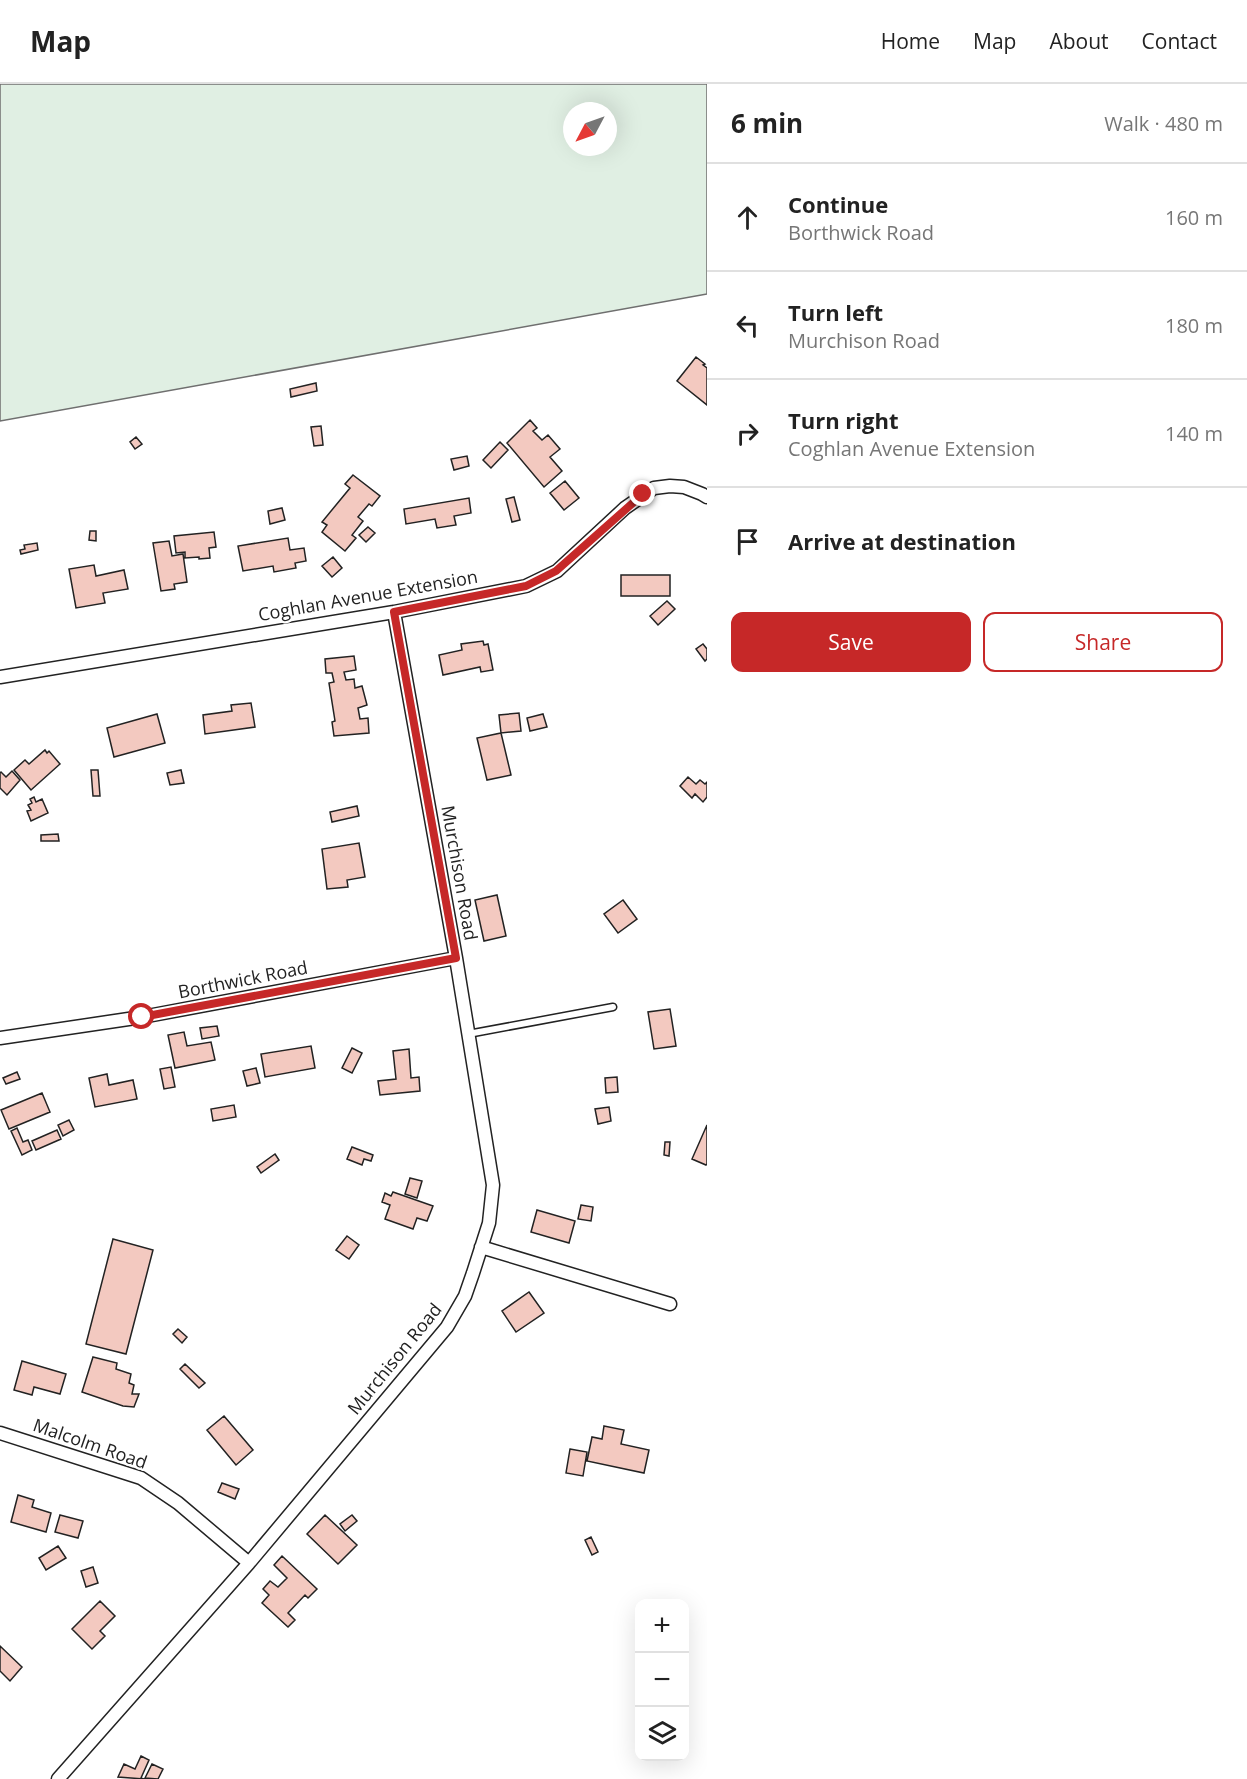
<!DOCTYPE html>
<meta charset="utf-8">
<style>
:root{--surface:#fff;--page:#f6f6f6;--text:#222;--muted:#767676;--line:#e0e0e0;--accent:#c62828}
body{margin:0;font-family:"Open Sans",sans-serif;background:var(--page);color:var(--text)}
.controls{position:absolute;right:18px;bottom:18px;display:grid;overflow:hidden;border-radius:12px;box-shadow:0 6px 24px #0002}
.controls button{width:54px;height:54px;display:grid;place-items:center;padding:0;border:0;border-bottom:2px solid var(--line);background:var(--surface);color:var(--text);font:30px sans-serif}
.compass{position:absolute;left:563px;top:18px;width:54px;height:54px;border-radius:50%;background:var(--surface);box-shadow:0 6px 24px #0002;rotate:229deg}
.stop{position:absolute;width:18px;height:18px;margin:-14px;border:4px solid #c62828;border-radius:50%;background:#fff}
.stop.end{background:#c62828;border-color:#fff;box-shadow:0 2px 6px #0008}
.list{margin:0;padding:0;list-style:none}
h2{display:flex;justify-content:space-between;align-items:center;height:78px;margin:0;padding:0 24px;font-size:26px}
h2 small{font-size:20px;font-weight:400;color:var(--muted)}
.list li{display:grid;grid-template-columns:39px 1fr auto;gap:18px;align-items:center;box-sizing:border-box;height:108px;padding:0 24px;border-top:2px solid var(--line)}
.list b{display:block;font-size:22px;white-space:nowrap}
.list p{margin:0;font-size:20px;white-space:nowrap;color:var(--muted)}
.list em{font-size:20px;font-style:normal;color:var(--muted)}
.actions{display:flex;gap:12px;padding:18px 24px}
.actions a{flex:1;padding:14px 0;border:2px solid var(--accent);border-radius:12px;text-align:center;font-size:21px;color:var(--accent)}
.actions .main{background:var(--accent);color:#fff}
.icon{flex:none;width:33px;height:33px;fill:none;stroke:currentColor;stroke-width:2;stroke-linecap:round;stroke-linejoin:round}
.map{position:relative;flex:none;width:707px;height:1695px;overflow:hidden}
header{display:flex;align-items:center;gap:36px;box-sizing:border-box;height:84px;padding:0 30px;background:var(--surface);border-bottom:2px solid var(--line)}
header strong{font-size:28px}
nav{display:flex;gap:33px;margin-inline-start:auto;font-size:21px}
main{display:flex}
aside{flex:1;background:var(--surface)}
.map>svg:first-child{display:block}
.green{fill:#e0efe3;stroke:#6f6f6f;stroke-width:1.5;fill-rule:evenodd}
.building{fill:#f3c9c0;stroke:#222;stroke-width:1.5}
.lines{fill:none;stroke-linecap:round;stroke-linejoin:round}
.service-casing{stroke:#222;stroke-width:9}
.minor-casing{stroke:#222;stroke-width:15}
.service{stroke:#fff;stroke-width:6}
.minor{stroke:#fff;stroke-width:12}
.route{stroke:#c62828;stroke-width:8}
.labels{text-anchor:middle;stroke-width:4.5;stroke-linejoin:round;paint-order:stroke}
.street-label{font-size:18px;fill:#222;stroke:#fff}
</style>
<header>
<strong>Map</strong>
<nav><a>Home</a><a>Map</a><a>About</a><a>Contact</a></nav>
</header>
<main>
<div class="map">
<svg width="707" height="1695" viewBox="0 0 707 1695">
<rect width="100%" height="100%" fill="#fff"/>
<!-- green -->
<path class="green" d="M0,0H707V210L0,337ZM572,27H608V63H572Z"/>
<!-- building -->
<path class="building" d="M696,273L705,280L703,281L707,284V321L677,297Z
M316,299L317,307L291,313L290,305Z
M530,336L537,344L533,347L542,356L548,351L560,365L550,373L562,387L544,403L507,359Z
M321,342L323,361L314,362L311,343Z
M136,353L142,360L135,365L130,358Z
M500,358L508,366L491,384L483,376Z
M467,372L469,382L454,386L451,375Z
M353,391L380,412L372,422L369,420L358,433L363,437L352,451L356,454L345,467L322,448L327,441L322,438L350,404L345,400Z
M565,397L579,414L564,426L550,409Z
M514,413L520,436L512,438L506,415Z
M469,414L471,429L454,432L456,441L437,444L435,435L406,440L404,425Z
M282,424L285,436L270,440L268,427Z
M368,443L375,449L366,458L359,451Z
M90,447H96V457L89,456Z
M214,448L216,463L209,464L210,474L199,475V473L185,474V468L176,469L174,452Z
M288,454L290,466L304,464L306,477L295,479L296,484L274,488L273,482L243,487L238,462Z
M169,457L172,472L183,470L187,498L174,500L175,505L161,507L153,459Z
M37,459L38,466L21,470L20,466L25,465L24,461Z
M333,473L342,484L332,493L322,482Z
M94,481L96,492L124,486L128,505L103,509L105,519L76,524L69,485Z
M621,491H670V512H621Z
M667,517L675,525L658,541L650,532Z
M483,557L484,561L488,560L493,586L481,588L480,583L443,591L439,571L462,566L461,560Z
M703,560L707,565V575L705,577L696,565Z
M354,572L356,586L344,588L346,596L354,595L355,604L362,602L367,621L358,624L360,635L368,634L369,649L334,652L332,638L335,637L329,599L334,598L332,589H326L325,575Z
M251,619L255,643L205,650L203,631L232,627L231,621Z
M519,629L521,647L501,649L499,631Z
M157,630L165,659L114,673L107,644Z
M543,630L547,643L530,647L527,634Z
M501,649L511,691L487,696L477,654Z
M45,666L47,669L49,667L60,680L31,706L14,686L25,676L29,680Z
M91,686H98L100,712H93Z
M181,686L184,699L170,701L167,689Z
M12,687L20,696L7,711L0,704V689L1,688L6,693Z
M688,693L696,700L700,696L705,700L707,698V713L703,718L695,710L692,714L680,702Z
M34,713L36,718L42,715L48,729L31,737L27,727L31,726L28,721L32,719L30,715Z
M357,722L359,732L332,738L330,728Z
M58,750L59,757H41V751Z
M359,759L365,793L347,796L348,803L327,805L322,765Z
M497,811L506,852L484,857L475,816Z
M623,816L637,835L618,849L604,830Z
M670,925L676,962L654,965L648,928Z
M217,942L219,952L202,955L200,944Z
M184,948L187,962L211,958L215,976L175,984L168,951Z
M311,962L315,984L265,993L261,970Z
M352,964L362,969L352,989L342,984Z
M409,965L411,994L419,993L420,1007L380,1011L378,997L396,995L393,967Z
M171,983L175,1003L164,1005L160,985Z
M256,984L260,999L247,1002L243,987Z
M17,988L20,995L6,1000L3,994Z
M107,990L109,1001L133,996L137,1015L95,1023L89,994Z
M617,993L618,1008L606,1009L605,994Z
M42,1009L50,1028L9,1045L1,1026Z
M234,1021L236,1033L213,1037L211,1025Z
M609,1023L611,1037L598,1040L595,1025Z
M69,1036L74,1046L63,1052L58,1041Z
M707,1041V1080L706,1081L692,1075Z
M17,1044L23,1058L28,1056L32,1066L22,1071L11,1047Z
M57,1046L61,1055L36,1066L32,1057Z
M665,1058H670L669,1072L664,1071Z
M352,1063L373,1071L371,1077L364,1075L362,1081L347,1075Z
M275,1070L279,1076L261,1089L257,1083Z
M410,1094L422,1097L417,1114L405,1110Z
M393,1108L433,1122L427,1137L417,1134L413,1145L385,1135L390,1121L382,1118L385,1109L391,1112Z
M581,1121L593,1123L591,1137L578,1135Z
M537,1126L575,1137L569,1159L531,1148Z
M347,1152L359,1161L349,1175L336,1166Z
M113,1155L153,1166L126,1270L86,1260Z
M529,1208L544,1229L516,1248L502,1227Z
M178,1245L187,1253L182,1259L173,1250Z
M93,1273L117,1279L116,1285L131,1290L129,1299L134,1301L132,1310H139L134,1323L123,1322L82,1308Z
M22,1277L66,1290L60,1310L34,1303L32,1311L14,1306Z
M185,1280L205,1299L199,1304L180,1285Z
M224,1332L253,1366L236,1381L207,1346Z
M604,1342L624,1346L621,1360L649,1366L644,1389L587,1377L592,1353L602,1355Z
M570,1365L587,1368L583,1392L566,1389Z
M222,1399L239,1405L235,1415L218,1408Z
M18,1411L34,1416L32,1423L51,1429L46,1448L11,1438Z
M60,1431L83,1437L78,1454L55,1448Z
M325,1431L357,1461L338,1480L307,1450Z
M352,1431L357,1437L345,1447L340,1440Z
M591,1453L598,1468L592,1471L585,1456Z
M58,1462L66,1474L46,1486L39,1474Z
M282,1472L317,1505L308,1514L305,1511L288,1529L295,1536L288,1543L262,1519L269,1511L263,1505L270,1497L278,1503L287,1494L274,1481Z
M93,1483L98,1499L86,1503L81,1487Z
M100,1517L115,1532L100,1547L105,1552L92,1565L72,1545Z
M0,1562L22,1583L10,1597L0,1587Z
M141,1672L149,1676L141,1694L144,1695L118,1693L124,1680L135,1685Z
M152,1680L163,1685L158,1695L145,1694Z"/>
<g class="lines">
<defs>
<path id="service" d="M468,950L613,923"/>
<path id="minor" d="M0,593L394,528L526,502L557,487L625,424L654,404L670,402L684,403L702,410L707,413
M0,954L142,933L456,874
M481,1163L670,1220
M0,1349L141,1394L178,1419L249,1479
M58,1695L249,1479L447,1243L465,1212L473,1189L489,1139L493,1101L456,874L394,528"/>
</defs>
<!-- service casing -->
<use href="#service" class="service-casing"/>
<!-- minor casing -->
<use href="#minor" class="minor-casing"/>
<!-- service -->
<use href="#service" class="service"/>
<!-- minor -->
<use href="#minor" class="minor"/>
</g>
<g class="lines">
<!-- route -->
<path class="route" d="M142,933L456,874L394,528L526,502L556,487L643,410"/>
</g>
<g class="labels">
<!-- street labels -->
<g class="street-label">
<text transform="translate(368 512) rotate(-10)" y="6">Coghlan Avenue Extension</text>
<text transform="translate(459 789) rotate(80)" y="6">Murchison Road</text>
<text transform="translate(243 896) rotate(-11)" y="6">Borthwick Road</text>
<text transform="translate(395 1275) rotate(-51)" y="6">Murchison Road</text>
<text transform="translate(90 1360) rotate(19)" y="6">Malcolm Road</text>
</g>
</g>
</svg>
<div class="controls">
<button>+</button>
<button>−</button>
<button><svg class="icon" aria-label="layers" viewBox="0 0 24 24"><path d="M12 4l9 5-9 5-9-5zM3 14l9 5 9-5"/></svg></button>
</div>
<svg class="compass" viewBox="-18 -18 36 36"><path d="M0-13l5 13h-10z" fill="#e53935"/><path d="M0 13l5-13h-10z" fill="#767676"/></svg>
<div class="stop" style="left:142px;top:933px"></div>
<div class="stop end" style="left:643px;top:410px"></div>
</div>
<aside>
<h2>6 min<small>Walk · 480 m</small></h2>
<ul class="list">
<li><svg class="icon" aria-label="ahead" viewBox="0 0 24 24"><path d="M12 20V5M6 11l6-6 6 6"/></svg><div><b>Continue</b><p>Borthwick Road</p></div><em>160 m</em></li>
<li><svg class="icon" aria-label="left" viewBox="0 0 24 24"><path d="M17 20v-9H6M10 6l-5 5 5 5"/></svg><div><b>Turn left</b><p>Murchison Road</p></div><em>180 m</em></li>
<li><svg class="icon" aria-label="right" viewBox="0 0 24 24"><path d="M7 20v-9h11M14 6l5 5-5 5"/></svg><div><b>Turn right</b><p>Coghlan Avenue Extension</p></div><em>140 m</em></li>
<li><svg class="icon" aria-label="arrive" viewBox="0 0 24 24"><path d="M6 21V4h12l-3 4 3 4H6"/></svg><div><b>Arrive at destination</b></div></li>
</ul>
<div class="actions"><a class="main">Save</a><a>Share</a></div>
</aside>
</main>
